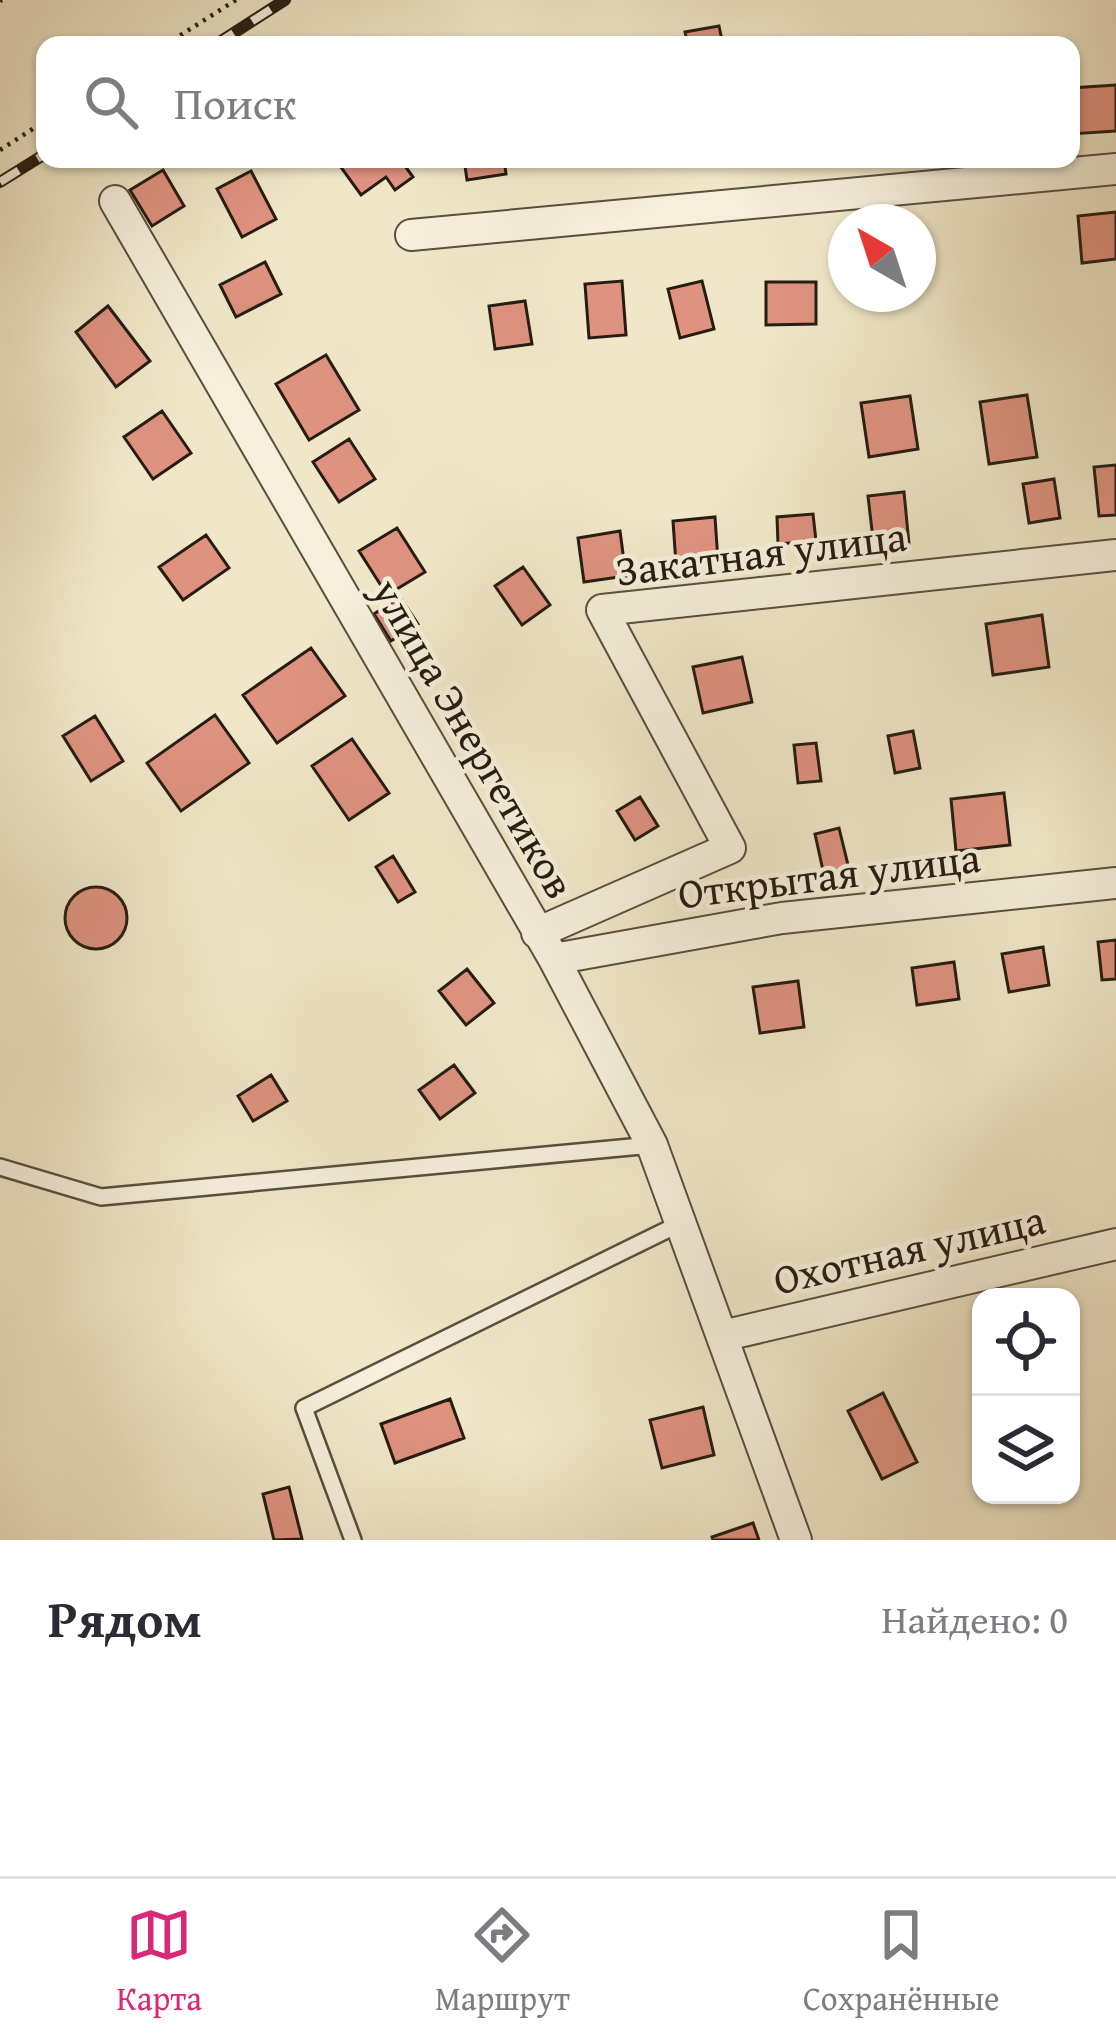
<!DOCTYPE html>
<html lang="ru">
<meta charset="utf-8">
<style>
:root{--surface:#fff;--page:#f7f7f7;--text:#2b2b33;--muted:#7c7c81;--line:#e1e1e2;--accent:#db2777}
body{margin:0;font-family:"Gentium Book Plus",serif;background:var(--page);color:var(--text)}
.controls{position:absolute;right:36px;bottom:36px;display:grid;overflow:hidden;border-radius:24px;box-shadow:0 3px 9px #0004}
.controls button{width:108px;height:108px;display:grid;place-items:center;padding:0;border:0;border-bottom:3px solid var(--line);background:var(--surface);color:var(--text);font:60px sans-serif}
.compass{position:absolute;left:828px;top:204px;width:108px;height:108px;border-radius:50%;background:var(--surface);box-shadow:0 3px 9px #0004;rotate:321deg}
.list{margin:0;padding:0;list-style:none}
h2{display:flex;justify-content:space-between;align-items:center;height:156px;margin:0;padding:0 48px;font-size:51px}
h2 small{font-size:39px;font-weight:400;color:var(--muted)}
.icon{flex:none;width:66px;height:66px;fill:none;stroke:currentColor;stroke-width:2;stroke-linecap:round;stroke-linejoin:round}
.map{position:relative;flex:none;width:1116px;height:1540px;overflow:hidden}
.search{position:absolute;background:var(--surface);box-shadow:0 3px 9px #0004;left:36px;right:36px;top:36px;height:132px;display:flex;align-items:center;gap:30px;box-sizing:border-box;padding:0 42px;border-radius:24px;color:var(--muted);font-size:45px}
.sheet{height:336px;background:var(--surface)}
nav{display:flex;justify-content:space-around;align-items:center;box-sizing:border-box;height:168px;border-top:3px solid var(--line);background:var(--surface);font-size:33px;color:var(--muted)}
nav a{display:grid;justify-items:center;gap:6px}
nav .on{color:var(--accent)}
.map>svg:first-child{display:block}
.building{fill:#de927f;stroke:#261c11;stroke-width:3}
.lines{fill:none;stroke-linecap:round;stroke-linejoin:round}
.service-casing{stroke:#584f3f;stroke-width:20}
.minor-casing{stroke:#584f3f;stroke-width:34}
.path{stroke:#261c11;stroke-width:4.5;stroke-dasharray:3 6;stroke-linecap:butt}
.service{stroke:#f5efdb;stroke-width:15}
.minor{stroke:#f5efdb;stroke-width:30}
.rail-casing{stroke:#261c11;stroke-width:12}
.rail{stroke:#f5efdb;stroke-width:8;stroke-dasharray:22;stroke-linecap:butt}
.labels{text-anchor:middle;stroke-width:9;stroke-linejoin:round;paint-order:stroke}
.street-label{font-size:42px;fill:#261c11;stroke:#f5efdb}
</style>
<div class="map">
<svg width="1116" height="1540" viewBox="0 0 1116 1540">
<rect width="100%" height="100%" fill="#f0e7c8"/>
<filter id="stains"><feTurbulence type="fractalNoise" baseFrequency=".00167" numOctaves="4"/><feColorMatrix values="0 0 0 0 .2 0 0 0 0 .09 0 0 0 0 .02 0 0 0 .5 -.17"/></filter>
<radialGradient id="worn" r=".72"><stop offset=".6" stop-color="#630" stop-opacity="0"/><stop offset="1" stop-color="#630" stop-opacity=".3"/></radialGradient>
<!-- building -->
<path class="building" d="M719,26L723,45H688L685,32Z
M1116,85V131L1071,134V88Z
M335,159H400L413,177L395,190L386,177L361,195Z
M464,159H504L506,174L467,180Z
M163,170L184,206L152,226L130,190Z
M251,171L276,219L242,237L217,189Z
M1116,212V259L1082,263L1078,216Z
M265,262L281,294L236,317L220,285Z
M622,281L626,335L589,338L585,284Z
M702,281L714,329L680,338L668,289Z
M766,282H816V324L766,325Z
M525,301L532,344L495,349L489,306Z
M108,306L150,361L116,387L76,332Z
M326,355L359,410L309,440L276,384Z
M1027,395L1037,457L989,464L980,402Z
M910,396L918,449L869,457L861,403Z
M162,411L191,453L153,479L124,437Z
M349,439L375,479L339,502L313,462Z
M1116,465V515L1099,516L1094,467Z
M1054,479L1060,518L1029,523L1023,484Z
M904,492L909,544L874,548L868,496Z
M813,514L816,541L778,544L777,517Z
M715,517L718,561L676,564L673,521Z
M397,528L425,572L387,595L359,551Z
M620,531L626,576L584,582L578,538Z
M206,535L229,568L183,600L159,567Z
M523,567L550,605L522,625L495,586Z
M400,597L418,624L391,641L374,614Z
M1042,615L1049,667L993,675L986,624Z
M311,648L345,696L277,743L243,695Z
M742,657L752,702L703,713L693,667Z
M215,715L249,763L181,811L147,763Z
M95,716L123,761L91,781L63,736Z
M913,731L920,768L895,773L888,736Z
M352,739L389,793L349,820L312,766Z
M816,743L821,781L798,783L794,745Z
M1004,793L1010,845L956,851L951,799Z
M640,797L658,826L635,840L617,811Z
M839,828L849,869L824,875L815,834Z
M393,856L415,892L398,902L376,867Z
M65 918a31 31 0 1 1 62 0a31 31 0 1 1-62 0Z
M1116,940V979L1102,980L1098,942Z
M1043,947L1049,985L1009,992L1002,954Z
M954,962L959,999L917,1005L912,968Z
M467,969L494,1003L466,1025L439,991Z
M798,981L804,1027L760,1033L753,987Z
M454,1065L475,1093L440,1119L419,1090Z
M271,1075L287,1101L253,1121L238,1096Z
M883,1393L917,1462L882,1479L848,1411Z
M450,1399L464,1438L395,1463L381,1424Z
M703,1407L714,1455L662,1468L650,1420Z
M289,1487L302,1539L274,1540L263,1494Z
M753,1523L759,1540H713L712,1537Z"/>
<g class="lines">
<defs>
<path id="service" d="M0,1167L101,1197L652,1145
M353,1540L304,1408L681,1223"/>
<path id="minor" d="M115,201L554,959L652,1145L796,1540
M411,235L1116,169
M537,933L730,848L602,610L1116,555
M554,959L782,918L1116,883
M722,1336L1116,1244"/>
</defs>
<!-- service casing -->
<use href="#service" class="service-casing"/>
<!-- minor casing -->
<use href="#minor" class="minor-casing"/>
<!-- path -->
<path class="path" d="M0,1L2,0
M165,45L236,0
M0,150L45,121"/>
<!-- service -->
<use href="#service" class="service"/>
<!-- minor -->
<use href="#minor" class="minor"/>
<defs>
<path id="rail" d="M215,45L285,0
M0,182L45,154"/>
</defs>
<!-- rail casing -->
<use href="#rail" class="rail-casing"/>
<!-- rail -->
<use href="#rail" class="rail"/>
</g>
<g class="labels">
<!-- street labels -->
<g class="street-label">
<text transform="translate(761 553) rotate(-7)" y="15">Закатная улица</text>
<text transform="translate(474 738) rotate(60)" y="15">улица Энергетиков</text>
<text transform="translate(829 875) rotate(-7)" y="15">Открытая улица</text>
<text transform="translate(909 1249) rotate(-13)" y="15">Охотная улица</text>
</g>
</g>
<rect width="100%" height="100%" filter="url(#stains)"/>
<rect width="100%" height="100%" fill="url(#worn)"/>
</svg>
<div class="controls">
<button><svg class="icon" aria-label="locate" viewBox="0 0 24 24"><circle cx="12" cy="12" r="6"/><path d="M12 2v4M12 18v4M2 12h4M18 12h4"/></svg></button>
<button><svg class="icon" aria-label="layers" viewBox="0 0 24 24"><path d="M12 4l9 5-9 5-9-5zM3 14l9 5 9-5"/></svg></button>
</div>
<svg class="compass" viewBox="-18 -18 36 36"><path d="M0-13l5 13h-10z" fill="#e53935"/><path d="M0 13l5-13h-10z" fill="#7c7c81"/></svg>
<div class="search"><svg class="icon" aria-label="search" viewBox="0 0 24 24"><circle cx="10" cy="10" r="6"/><path d="M15 15l6 6"/></svg>Поиск</div>
</div>
<section class="sheet">
<h2>Рядом<small>Найдено: 0</small></h2>
<ul class="list">
</ul>
</section>
<nav>
<a class="on"><svg class="icon" aria-label="map" viewBox="0 0 24 24"><path d="M3 6l6-2 6 2 6-2v14l-6 2-6-2-6 2zM9 4v14M15 6v14"/></svg>Карта</a>
<a><svg class="icon" aria-label="directions" viewBox="0 0 24 24"><path d="M12 3l9 9-9 9-9-9zM9 14v-3h6M13 9l2 2-2 2"/></svg>Маршрут</a>
<a><svg class="icon" aria-label="saved" viewBox="0 0 24 24"><path d="M7 4h10v16l-5-4-5 4z"/></svg>Сохранённые</a>
</nav>
